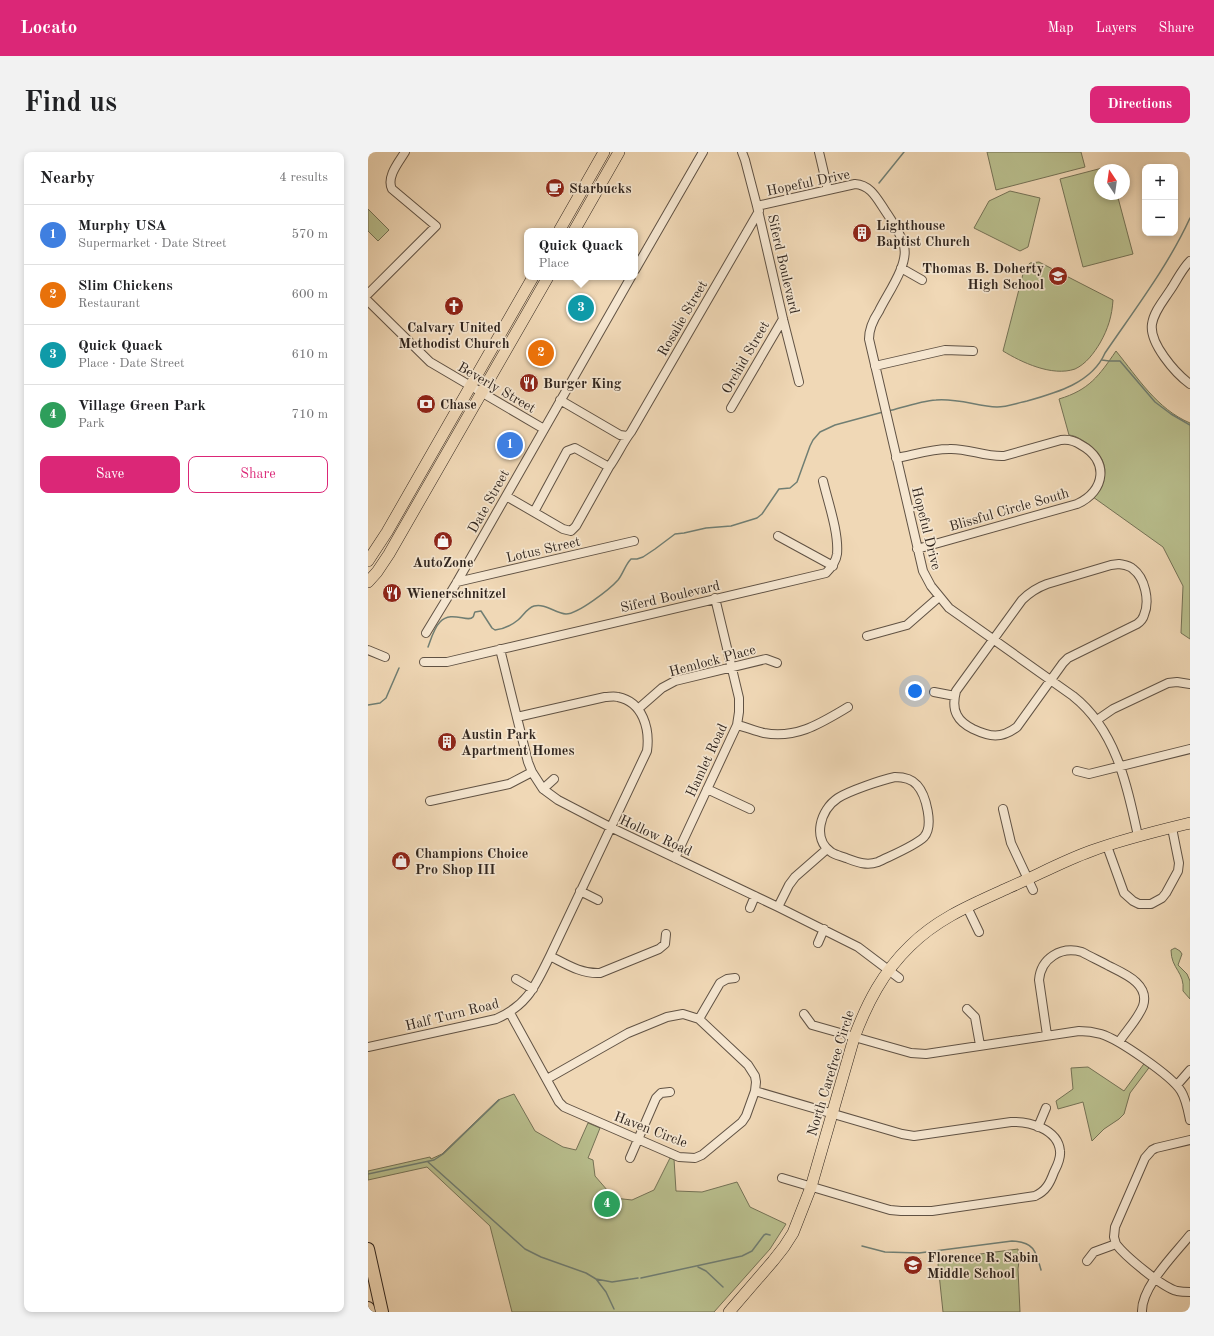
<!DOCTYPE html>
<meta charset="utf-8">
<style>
:root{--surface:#fff;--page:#f2f2f2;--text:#202124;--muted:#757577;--line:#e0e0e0;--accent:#db2777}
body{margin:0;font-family:"Old Standard TT",serif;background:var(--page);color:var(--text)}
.controls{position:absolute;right:12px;top:12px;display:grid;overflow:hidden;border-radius:8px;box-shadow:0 2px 6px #0003}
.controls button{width:36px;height:36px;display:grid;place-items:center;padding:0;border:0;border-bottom:1px solid var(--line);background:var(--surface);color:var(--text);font:20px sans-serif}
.compass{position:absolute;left:726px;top:12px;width:36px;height:36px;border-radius:50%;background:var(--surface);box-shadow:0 2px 6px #0003;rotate:347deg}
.you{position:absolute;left:547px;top:539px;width:14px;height:14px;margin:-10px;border:3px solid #fff;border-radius:50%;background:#1a73e8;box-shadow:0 0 0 6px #1a73e833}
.badge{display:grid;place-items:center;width:26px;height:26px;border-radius:50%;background:var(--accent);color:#fff;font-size:13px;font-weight:700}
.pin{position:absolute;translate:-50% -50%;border:2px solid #fff;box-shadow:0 1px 4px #0006}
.popup{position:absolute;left:156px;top:76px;width:114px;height:52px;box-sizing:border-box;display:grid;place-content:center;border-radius:8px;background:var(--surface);filter:drop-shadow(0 1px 3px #0005);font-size:13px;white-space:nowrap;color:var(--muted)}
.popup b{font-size:15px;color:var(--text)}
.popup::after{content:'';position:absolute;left:50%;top:100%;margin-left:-8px;border:8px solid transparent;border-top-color:var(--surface)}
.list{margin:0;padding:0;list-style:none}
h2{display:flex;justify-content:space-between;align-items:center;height:52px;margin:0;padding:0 16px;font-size:17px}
h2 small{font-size:13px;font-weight:400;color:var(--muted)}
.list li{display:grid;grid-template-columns:26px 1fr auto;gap:12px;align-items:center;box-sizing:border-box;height:60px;padding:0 16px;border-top:1px solid var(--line)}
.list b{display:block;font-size:15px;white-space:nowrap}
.list p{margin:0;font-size:13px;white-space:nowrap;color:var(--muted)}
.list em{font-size:13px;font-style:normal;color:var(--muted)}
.actions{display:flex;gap:8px;padding:12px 16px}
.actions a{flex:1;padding:9px 0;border:1px solid var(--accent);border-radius:8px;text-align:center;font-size:14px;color:var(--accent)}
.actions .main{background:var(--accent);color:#fff}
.map{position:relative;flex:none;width:822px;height:1160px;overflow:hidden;border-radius:8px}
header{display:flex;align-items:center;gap:24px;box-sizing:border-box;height:56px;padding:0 20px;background:var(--accent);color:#fff}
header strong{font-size:19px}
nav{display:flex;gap:22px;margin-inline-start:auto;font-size:14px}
.intro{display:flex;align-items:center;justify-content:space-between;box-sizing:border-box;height:96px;padding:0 24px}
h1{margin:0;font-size:28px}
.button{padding:10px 18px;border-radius:8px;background:var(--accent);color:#fff;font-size:14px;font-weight:700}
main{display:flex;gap:24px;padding:0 24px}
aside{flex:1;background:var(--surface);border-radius:8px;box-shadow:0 2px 6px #0003}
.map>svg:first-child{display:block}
.green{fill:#b9bf8e;stroke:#747256}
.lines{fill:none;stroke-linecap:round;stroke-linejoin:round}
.stream{stroke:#707e73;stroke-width:1.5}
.minor-casing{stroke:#605244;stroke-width:10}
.major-casing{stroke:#30251e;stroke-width:12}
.highway-casing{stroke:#30251e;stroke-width:14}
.minor{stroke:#f5e6d0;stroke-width:8}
.major{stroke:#f0d8b6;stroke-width:11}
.highway{stroke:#f0d8b6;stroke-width:12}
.labels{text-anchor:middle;stroke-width:3.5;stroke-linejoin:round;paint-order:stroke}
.street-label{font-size:14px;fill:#30251e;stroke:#f5e6d0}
.poi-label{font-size:14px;font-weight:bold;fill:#30251e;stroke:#f5e6d0;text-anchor:start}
</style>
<header>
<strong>Locato</strong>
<nav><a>Map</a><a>Layers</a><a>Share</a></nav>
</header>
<div class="intro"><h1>Find us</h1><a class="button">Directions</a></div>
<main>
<aside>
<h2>Nearby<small>4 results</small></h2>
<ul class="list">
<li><span class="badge" style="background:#3f7fe0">1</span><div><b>Murphy USA</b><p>Supermarket · Date Street</p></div><em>570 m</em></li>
<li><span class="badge" style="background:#e8710a">2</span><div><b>Slim Chickens</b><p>Restaurant</p></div><em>600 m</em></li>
<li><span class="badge" style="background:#0f9aa8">3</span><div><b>Quick Quack</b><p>Place · Date Street</p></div><em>610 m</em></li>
<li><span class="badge" style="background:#2e9e5b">4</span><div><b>Village Green Park</b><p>Park</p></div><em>710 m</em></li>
</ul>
<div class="actions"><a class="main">Save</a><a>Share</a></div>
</aside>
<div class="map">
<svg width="822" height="1160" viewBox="0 0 822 1160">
<rect width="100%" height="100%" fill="#f0d8b6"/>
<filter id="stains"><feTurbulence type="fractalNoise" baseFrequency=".005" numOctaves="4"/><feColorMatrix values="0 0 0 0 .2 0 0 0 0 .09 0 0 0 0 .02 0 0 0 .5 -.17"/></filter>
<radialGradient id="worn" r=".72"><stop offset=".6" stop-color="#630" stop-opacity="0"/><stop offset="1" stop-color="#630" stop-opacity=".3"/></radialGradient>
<!-- green -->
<path class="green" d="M619,0H713L717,15L628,38Z
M742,14L743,18H732V42H749L765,102L715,115L692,27Z
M642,39L672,46L660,95L652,99L606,76L621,49Z
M0,57L21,78L10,89L0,79Z
M671,110L745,148C744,164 740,177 732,191C726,201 718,212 707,217C684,225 653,210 635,199L656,118L662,111Z
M748,199C770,226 789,257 822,271V487L813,481L815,434L795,395L725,345C741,326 742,309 720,292C714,288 709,284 701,283L691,247C721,238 731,224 748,199Z
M807,796L812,799L814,802L810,813L819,822L822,829V847L815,839C817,820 803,817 803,798Z
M778,909L783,913L762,941L756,962L751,967L736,977L724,989L715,950L690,957L688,949L705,937L703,916L720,915L756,939Z
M146,942L167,979L195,995L208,998L220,971L232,976L220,1006L225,1008L227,1024L246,1046L264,1048L286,1038L302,1006L306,1007L308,1039L334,1040L369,1030L382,1055L418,1072L402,1097L346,1160H144L122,1074L59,1015L0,1028V1019L62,1005L63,1007L74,1002L130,948Z
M650,1097L651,1109L650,1117L652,1160H575L570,1112L574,1107Z"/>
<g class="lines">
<!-- stream -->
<path class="stream" d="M511,31L536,0
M734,208L741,209H752L787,250L803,262L822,273
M521,259C536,255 553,249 568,248C589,246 609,254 629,255C639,255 649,251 659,249C688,241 724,231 737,201C767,157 800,114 822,66
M60,495C63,487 66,476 72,470C83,458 100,471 105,465C106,464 106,461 107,460L113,459L124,476L127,478C135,477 144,473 150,468C155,464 159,456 166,454C177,451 187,461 198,462C210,462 242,437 250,428C255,422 257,413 263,407H269L275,405L287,397L307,382L316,381L338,376L363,374L389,366L394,362L411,337L422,336L429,330L442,294L445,288L452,280L467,273L515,260
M0,553L12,551L18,546L31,516
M60,1010L157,1097L173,1105L218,1121L228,1127L238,1140L246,1157
M0,1022L66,1008L75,1002L131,948
M494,1094L517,1100L551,1101L644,1089C666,1090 668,1099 673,1118
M330,1115L338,1119L355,1135
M273,1126L374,1104L384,1099L396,1083L398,1082L402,1083
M228,1127L244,1130L270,1126"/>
<defs>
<path id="minor" d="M374,0L377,8L389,54L415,167L431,230
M451,0L460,38
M389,54L487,32C502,33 508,45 516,57C523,68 533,81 536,94C541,113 519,142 511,159C505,168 501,176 501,187L555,419L563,434L581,456L705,544C748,578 759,633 770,684
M822,109C814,117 809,128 803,137C796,148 786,159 784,172C781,191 807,221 822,232
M533,116L554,128
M267,118L335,0
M0,142L68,74L24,37C18,25 31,10 37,0
M0,149L62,210L176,277
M507,214L577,198L605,199
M192,248L252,283L259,284
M363,256L415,167
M528,306C545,303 563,297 581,297C599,296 617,305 636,304L693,288C700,287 707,289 713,293C741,308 738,339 709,352L549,397
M138,344L195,377L203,379L208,374L241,315
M166,360L199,299L207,296L241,315C249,304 255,290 263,280L391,59
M410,384L465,414
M751,412C756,413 761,413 765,417C777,426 782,449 776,463C775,467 772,470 769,472L700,506L695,511L649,575C633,587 622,585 605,577C599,574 592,569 589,563C585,556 586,547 588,539L654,448C662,440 668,436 679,432L743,413Z
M89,430L266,389
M58,481L89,430L263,125
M499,484L539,473L571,445
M132,497L160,610L164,620L175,637L190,648L242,675L410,755L490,795L531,826
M0,498L17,505
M56,510H79L458,421C463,416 468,410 469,402C471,381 460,350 455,329
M566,540L587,544
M270,557L294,536L307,529L398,507L409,511
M729,568L745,557L800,531L809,530L822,532
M369,573C378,575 387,579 396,581C429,587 453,571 480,555
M709,619L721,622L822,597
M527,625C535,625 543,626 549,633C558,643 566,674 556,685C547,694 522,704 510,710C498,714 489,710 478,706C473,704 467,703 463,700C444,687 452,658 470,646C481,639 513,628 527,625Z
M175,637L186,627
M339,637L382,657
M62,649L141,632L164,620
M635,657L643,691L665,738
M739,694L756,741L765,749L771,752H783L794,746L798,741L810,719L811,711L804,676
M307,706L369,573L371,560V546L347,446
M212,739L230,748
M410,755L421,733L427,725L459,697
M599,755L611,780
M382,756L387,744
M450,791L456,777
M182,804C198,812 213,822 232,821L291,797L297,792L298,782
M148,827L165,837
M599,857L607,865L612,893
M142,861L191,950L196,955L311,1005L327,1006L334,1003L374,970L378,964L387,939L388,930L387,924L380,913L331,867L315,862L299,865L260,881L179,927
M436,862L444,873L543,901L558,902L711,879C719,879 726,880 733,882C750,887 804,924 813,939C818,947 820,958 822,968
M331,867L352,831L359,827L367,826
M679,883L671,828C673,806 693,794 714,800C723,805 732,809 741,814C757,822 782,832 775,854C770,867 758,879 751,890
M0,895L128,867C160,853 167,834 182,804L279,599C282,577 275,550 250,545C246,544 241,545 237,545L149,565
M809,933L822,918
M387,939L534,982L546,984L643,970C661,969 690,977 692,999C693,1007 689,1014 686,1020C682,1031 678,1039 667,1044L564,1059H533L522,1058L414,1026
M670,975L678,956
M262,1006L288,946L293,941L302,940
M748,1092L746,1085L747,1075L777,1006L784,998L788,996L822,988
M719,1109L726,1100L748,1092C757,1104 794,1135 809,1139C814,1140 818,1140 822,1140
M774,1160C773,1135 807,1102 822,1083"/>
<path id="major" d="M191,79L236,0
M206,79L251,0
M0,409L19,380L165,125
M0,430L9,420L21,402L180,125
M361,1160L405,1109L416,1095L425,1081L443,1035L486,886C499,851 515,820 542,794C570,766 605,752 640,736C668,724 695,709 723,699C755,687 789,679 822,671"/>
<path id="highway" d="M0,1097L14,1160
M0,1156L1,1160"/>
</defs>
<!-- minor casing -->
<use href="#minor" class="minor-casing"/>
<!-- major casing -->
<use href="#major" class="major-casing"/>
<!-- highway casing -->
<use href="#highway" class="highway-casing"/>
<!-- minor -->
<use href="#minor" class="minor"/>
<!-- major -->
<use href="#major" class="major"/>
<!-- highway -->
<use href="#highway" class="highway"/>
</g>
<!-- icons -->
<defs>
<symbol id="cafe-disc" viewBox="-11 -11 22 22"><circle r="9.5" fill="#8f2418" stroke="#f5e6d0"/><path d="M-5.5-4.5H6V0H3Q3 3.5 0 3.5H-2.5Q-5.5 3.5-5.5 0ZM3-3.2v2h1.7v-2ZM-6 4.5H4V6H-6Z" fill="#fff"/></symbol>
<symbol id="building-disc" viewBox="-11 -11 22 22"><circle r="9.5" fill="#8f2418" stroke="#f5e6d0"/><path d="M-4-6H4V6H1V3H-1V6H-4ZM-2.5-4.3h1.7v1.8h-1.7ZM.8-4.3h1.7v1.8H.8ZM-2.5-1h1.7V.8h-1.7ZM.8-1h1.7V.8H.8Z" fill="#fff"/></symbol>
<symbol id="school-disc" viewBox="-11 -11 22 22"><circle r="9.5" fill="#8f2418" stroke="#f5e6d0"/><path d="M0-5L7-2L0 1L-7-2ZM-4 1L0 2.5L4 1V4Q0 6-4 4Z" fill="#fff"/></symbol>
<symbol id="church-disc" viewBox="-11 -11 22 22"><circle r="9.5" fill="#8f2418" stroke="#f5e6d0"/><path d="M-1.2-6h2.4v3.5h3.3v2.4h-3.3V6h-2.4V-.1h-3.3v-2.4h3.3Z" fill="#fff"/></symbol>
<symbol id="restaurant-disc" viewBox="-11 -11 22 22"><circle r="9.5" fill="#8f2418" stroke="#f5e6d0"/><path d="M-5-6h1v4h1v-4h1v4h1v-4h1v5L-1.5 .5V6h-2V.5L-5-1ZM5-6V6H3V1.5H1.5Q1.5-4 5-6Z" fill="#fff"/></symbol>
<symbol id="bank-disc" viewBox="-11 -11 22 22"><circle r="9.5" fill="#8f2418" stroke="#f5e6d0"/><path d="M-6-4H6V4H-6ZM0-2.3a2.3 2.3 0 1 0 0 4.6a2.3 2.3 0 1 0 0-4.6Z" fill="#fff"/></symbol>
<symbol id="shop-disc" viewBox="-11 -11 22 22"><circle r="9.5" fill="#8f2418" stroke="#f5e6d0"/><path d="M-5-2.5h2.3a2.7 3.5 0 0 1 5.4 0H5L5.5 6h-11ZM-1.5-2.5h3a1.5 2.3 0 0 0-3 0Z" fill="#fff"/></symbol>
</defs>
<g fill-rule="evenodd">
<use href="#cafe-disc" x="176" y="25" width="22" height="22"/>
<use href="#building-disc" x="483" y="70" width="22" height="22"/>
<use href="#school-disc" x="679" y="113" width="22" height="22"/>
<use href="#church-disc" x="75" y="143" width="22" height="22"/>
<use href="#restaurant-disc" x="150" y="220" width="22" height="22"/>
<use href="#bank-disc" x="47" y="241" width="22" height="22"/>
<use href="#shop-disc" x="64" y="378" width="22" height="22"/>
<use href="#restaurant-disc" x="13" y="430" width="22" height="22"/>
<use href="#building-disc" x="68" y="579" width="22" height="22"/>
<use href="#shop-disc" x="22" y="698" width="22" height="22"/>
<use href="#school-disc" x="534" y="1102" width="22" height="22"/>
</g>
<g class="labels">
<!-- street labels -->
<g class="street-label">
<text transform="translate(440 30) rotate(-12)" y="5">Hopeful Drive</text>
<text transform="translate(416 112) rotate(77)" y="5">Siferd Boulevard</text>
<text transform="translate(314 166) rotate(-60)" y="5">Rosalie Street</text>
<text transform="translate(377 205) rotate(-60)" y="5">Orchid Street</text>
<text transform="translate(129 235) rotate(30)" y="5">Beverly Street</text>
<text transform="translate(120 349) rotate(-61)" y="5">Date Street</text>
<text transform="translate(641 357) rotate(-16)" y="5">Blissful Circle South</text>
<text transform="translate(559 376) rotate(76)" y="5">Hopeful Drive</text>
<text transform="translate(175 397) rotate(-13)" y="5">Lotus Street</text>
<text transform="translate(302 444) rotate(-13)" y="5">Siferd Boulevard</text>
<text transform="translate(344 508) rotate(-15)" y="5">Hemlock Place</text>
<text transform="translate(338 608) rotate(-65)" y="5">Hamlet Road</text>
<text transform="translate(288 683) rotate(25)" y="5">Hollow Road</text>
<text transform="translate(84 862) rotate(-14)" y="5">Half Turn Road</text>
<text transform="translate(462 921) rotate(-73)" y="5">North Carefree Circle</text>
<text transform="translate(283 977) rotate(21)" y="5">Haven Circle</text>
</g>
<!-- poi labels -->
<g class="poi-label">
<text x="201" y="41">Starbucks</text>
<text x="508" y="78">Lighthouse<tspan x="508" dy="16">Baptist Church</tspan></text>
<text x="676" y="121" text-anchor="end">Thomas B. Doherty<tspan x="676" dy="16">High School</tspan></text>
<text x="86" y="180" text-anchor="middle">Calvary United<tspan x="86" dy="16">Methodist Church</tspan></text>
<text x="175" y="236">Burger King</text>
<text x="72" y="257">Chase</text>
<text x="75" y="415" text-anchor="middle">AutoZone</text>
<text x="38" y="446">Wienerschnitzel</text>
<text x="93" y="587">Austin Park<tspan x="93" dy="16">Apartment Homes</tspan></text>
<text x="47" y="706">Champions Choice<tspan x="47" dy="16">Pro Shop III</tspan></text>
<text x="559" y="1110">Florence R. Sabin<tspan x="559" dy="16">Middle School</tspan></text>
</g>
</g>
<rect width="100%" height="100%" filter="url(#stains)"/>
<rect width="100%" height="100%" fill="url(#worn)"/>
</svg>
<div class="controls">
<button>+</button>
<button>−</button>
</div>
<svg class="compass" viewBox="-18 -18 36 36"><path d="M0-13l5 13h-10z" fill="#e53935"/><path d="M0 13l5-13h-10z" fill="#757577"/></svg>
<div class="you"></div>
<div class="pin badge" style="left:142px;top:293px;background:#3f7fe0">1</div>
<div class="pin badge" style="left:173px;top:201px;background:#e8710a">2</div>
<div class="pin badge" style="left:213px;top:156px;background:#0f9aa8">3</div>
<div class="popup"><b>Quick Quack</b>Place</div>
<div class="pin badge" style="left:239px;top:1052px;background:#2e9e5b">4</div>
</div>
</main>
